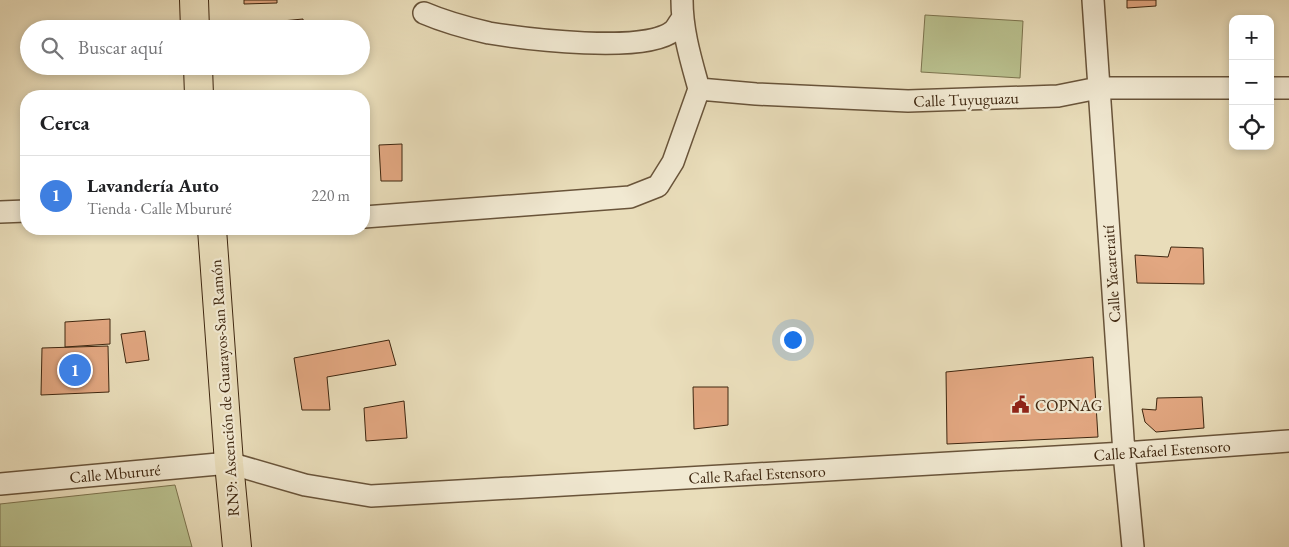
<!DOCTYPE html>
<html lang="es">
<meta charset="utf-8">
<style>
:root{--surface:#fff;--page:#f2f2f2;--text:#202124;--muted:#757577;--line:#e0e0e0;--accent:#8f2418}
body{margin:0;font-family:"EB Garamond",serif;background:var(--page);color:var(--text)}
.controls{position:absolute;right:15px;top:15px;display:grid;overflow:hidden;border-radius:10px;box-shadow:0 2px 8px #0003}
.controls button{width:45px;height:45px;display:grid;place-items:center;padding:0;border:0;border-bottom:1px solid var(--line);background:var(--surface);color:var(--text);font:25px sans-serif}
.you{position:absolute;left:792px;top:339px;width:18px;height:18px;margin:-12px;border:4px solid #fff;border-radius:50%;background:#1a73e8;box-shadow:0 0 0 8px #1a73e833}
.badge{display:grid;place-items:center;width:32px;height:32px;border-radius:50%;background:var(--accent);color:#fff;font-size:16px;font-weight:700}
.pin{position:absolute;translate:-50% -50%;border:2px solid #fff;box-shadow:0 1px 5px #0006}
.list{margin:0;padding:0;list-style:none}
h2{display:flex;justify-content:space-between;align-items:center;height:65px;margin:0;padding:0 20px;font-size:21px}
h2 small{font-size:16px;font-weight:400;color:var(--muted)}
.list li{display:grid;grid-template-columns:32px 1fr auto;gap:15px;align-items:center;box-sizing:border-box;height:80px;padding:0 20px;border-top:1px solid var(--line)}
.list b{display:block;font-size:19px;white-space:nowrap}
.list p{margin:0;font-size:16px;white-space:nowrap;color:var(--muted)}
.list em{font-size:16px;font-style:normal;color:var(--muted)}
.icon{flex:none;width:28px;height:28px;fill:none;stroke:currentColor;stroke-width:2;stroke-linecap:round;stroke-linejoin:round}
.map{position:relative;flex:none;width:1289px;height:547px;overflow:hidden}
.search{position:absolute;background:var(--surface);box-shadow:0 2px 8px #0003;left:20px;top:20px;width:350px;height:55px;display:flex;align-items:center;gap:12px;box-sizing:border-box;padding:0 18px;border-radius:28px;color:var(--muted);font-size:19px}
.panel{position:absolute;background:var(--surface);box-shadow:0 2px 8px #0003;left:20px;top:90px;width:350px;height:145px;border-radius:20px}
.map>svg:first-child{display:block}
.green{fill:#b9c08e;stroke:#7c734e}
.building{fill:#e2a781;stroke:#3e260f}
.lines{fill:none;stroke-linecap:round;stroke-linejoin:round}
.minor-casing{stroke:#69543a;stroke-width:24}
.highway-casing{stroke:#3e260f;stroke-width:30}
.minor{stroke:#f1e9d2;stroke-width:21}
.highway{stroke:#e9ddba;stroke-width:28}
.labels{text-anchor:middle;stroke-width:4.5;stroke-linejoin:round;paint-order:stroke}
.street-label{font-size:16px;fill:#3e260f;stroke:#f1e9d2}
.poi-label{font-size:16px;fill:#3e260f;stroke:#f1e9d2;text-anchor:start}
</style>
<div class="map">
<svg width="1289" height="547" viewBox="0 0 1289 547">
<rect width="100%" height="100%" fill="#e9ddba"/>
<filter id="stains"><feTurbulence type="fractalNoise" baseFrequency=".004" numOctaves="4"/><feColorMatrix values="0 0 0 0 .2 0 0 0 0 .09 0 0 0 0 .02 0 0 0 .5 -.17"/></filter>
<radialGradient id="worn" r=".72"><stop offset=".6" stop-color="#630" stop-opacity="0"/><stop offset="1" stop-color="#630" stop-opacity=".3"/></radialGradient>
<!-- green -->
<path class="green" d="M925,15L1023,21L1020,78L921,72Z
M175,485L192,547H0V504Z"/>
<!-- building -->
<path class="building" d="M244,0H277V3L244,4Z
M1127,0H1156V6L1127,8Z
M303,19L304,29H282V21Z
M314,91L315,96H264Z
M402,144V181H381L379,145Z
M1171,247L1203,248L1204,284L1137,283L1135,255L1168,257Z
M110,319V344L65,347V322Z
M145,331L149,360L126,363L121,334Z
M389,340L396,365L327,377L330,410H302L294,358Z
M108,346L109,392L41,395L42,348Z
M1093,357L1098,437L947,444L946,372Z
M693,387H728V425L694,429Z
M1202,397L1204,428L1156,432L1145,422L1142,409L1156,410L1157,398Z
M404,401L407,438L366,441L364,408Z"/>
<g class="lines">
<defs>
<path id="minor" d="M682,0C682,31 691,60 699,89
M1093,0L1124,453L1133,547
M424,13C445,22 467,28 489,33C526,39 645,54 673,31C677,28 679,22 682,19
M1270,88H1289
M699,89L756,94L908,101L1058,96L1098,88H1233
M0,212L26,211
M364,217L630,197L658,186L673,162L699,89
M0,484L229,463L305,485L371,496L1124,453L1289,441"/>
<path id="highway" d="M194,0L195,29
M198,66L199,96
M212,229L229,463L237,547"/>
</defs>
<!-- minor casing -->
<use href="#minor" class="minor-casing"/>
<!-- highway casing -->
<use href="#highway" class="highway-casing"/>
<!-- minor -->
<use href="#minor" class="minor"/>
<!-- highway -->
<use href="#highway" class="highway"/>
</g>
<!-- icons -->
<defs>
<symbol id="civic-bare" viewBox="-9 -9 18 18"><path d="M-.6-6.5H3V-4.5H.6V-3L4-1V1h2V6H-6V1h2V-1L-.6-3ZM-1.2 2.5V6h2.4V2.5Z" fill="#8f2418" stroke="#f1e9d2" stroke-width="2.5" paint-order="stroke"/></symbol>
</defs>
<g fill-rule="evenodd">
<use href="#civic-bare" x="1008" y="392" width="25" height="25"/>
</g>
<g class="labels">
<!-- street labels -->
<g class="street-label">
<text transform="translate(966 99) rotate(-2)" y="6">Calle Tuyuguazu</text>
<text transform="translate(1111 274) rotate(-94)" y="6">Calle Yacareraití</text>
<text transform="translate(224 388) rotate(-94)" y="6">RN9: Ascención de Guarayos-San Ramón</text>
<text transform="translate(1162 450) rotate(-4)" y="6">Calle Rafael Estensoro</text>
<text transform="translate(115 473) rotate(-5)" y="6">Calle Mbururé</text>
<text transform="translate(757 474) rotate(-3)" y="6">Calle Rafael Estensoro</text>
</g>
<!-- poi labels -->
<g class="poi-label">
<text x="1035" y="411">COPNAG</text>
</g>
</g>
<rect width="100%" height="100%" filter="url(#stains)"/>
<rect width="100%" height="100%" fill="url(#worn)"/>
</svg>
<div class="controls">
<button>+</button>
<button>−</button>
<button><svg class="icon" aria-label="locate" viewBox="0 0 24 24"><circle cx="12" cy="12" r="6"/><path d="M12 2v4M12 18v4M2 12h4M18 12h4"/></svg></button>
</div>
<div class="you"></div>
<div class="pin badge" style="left:75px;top:370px;background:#3f7fe0">1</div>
<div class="search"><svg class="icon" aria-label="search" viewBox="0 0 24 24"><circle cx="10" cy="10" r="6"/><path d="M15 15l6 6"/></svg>Buscar aquí</div>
<section class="panel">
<h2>Cerca<small></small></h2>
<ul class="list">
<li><span class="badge" style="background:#3f7fe0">1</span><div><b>Lavandería Auto</b><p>Tienda · Calle Mbururé</p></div><em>220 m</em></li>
</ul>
</section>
</div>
